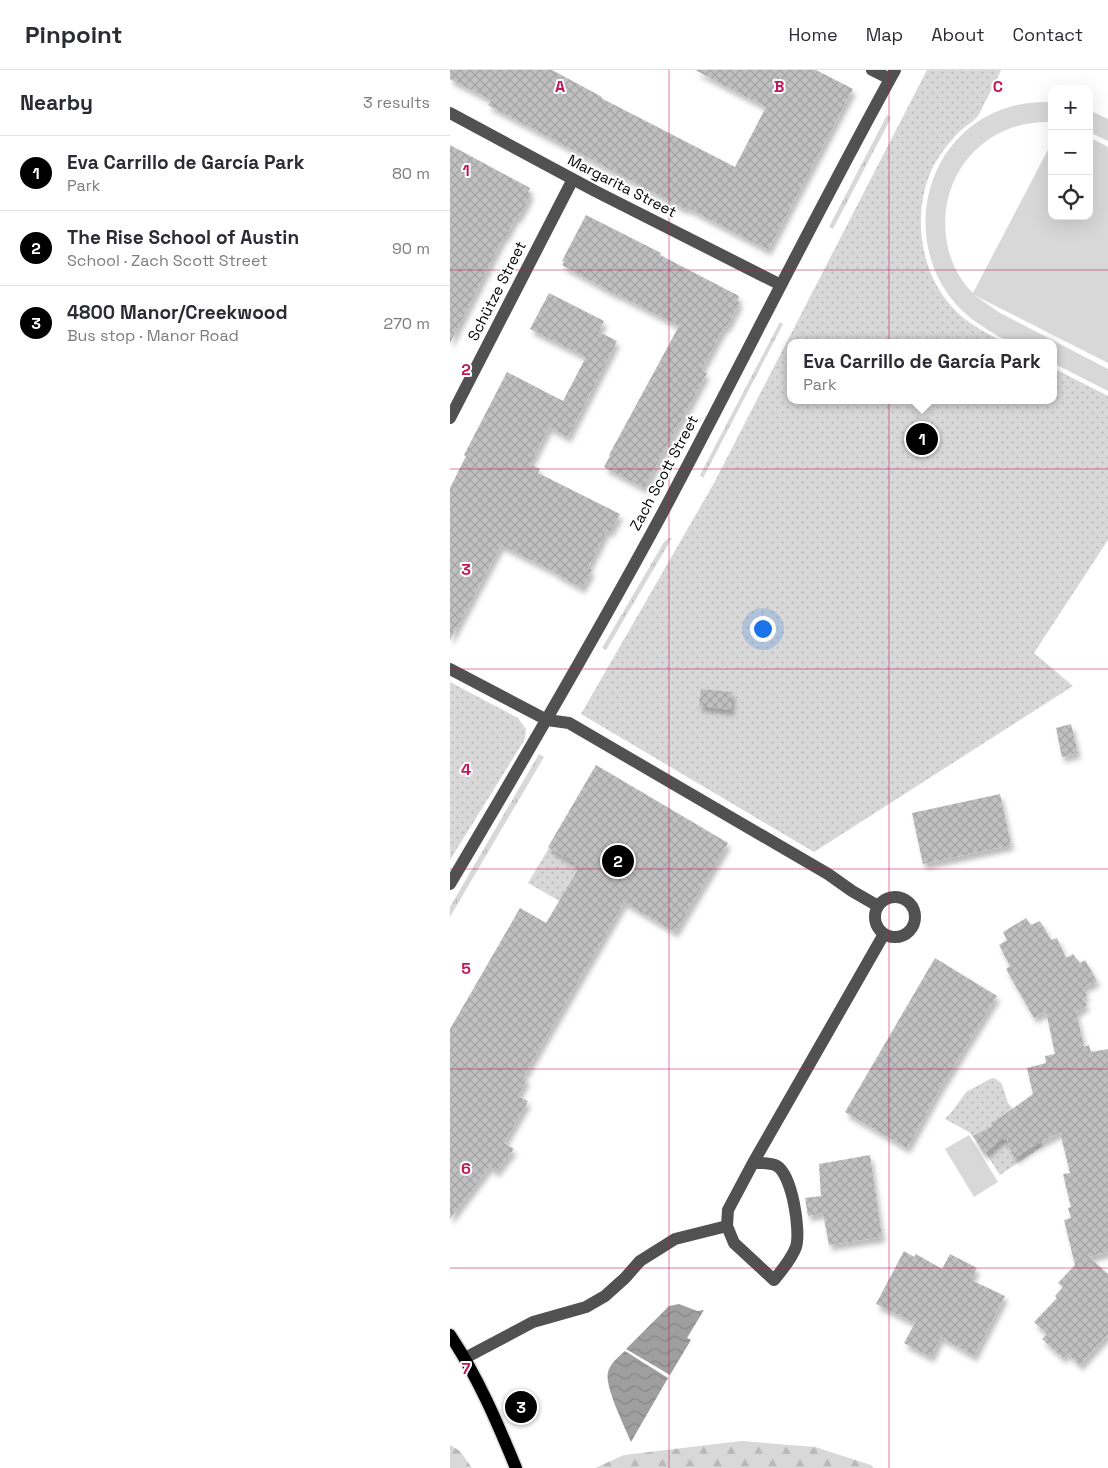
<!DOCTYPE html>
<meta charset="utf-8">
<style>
:root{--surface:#fff;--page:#f7f7f7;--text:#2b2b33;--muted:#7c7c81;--line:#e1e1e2;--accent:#000}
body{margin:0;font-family:"Space Grotesk",sans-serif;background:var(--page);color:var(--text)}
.controls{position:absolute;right:15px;top:15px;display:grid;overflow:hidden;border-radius:10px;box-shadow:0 5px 20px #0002}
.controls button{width:45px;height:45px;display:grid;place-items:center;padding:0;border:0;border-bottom:1px solid var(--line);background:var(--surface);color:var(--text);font:25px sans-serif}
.you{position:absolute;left:312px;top:558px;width:18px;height:18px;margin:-12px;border:4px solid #fff;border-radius:50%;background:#1a73e8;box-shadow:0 0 0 8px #1a73e833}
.badge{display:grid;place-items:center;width:32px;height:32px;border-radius:50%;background:var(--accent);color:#fff;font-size:16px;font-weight:700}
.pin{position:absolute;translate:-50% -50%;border:2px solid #fff;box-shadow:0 1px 5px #0006}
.popup{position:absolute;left:337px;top:269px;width:270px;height:65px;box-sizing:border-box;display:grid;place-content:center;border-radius:10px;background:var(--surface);filter:drop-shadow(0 1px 4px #0005);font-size:16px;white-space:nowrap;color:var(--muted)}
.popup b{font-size:19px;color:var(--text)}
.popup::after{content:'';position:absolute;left:50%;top:100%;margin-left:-10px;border:10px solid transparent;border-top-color:var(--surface)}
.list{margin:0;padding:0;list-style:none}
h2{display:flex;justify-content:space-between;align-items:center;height:65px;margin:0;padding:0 20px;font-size:21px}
h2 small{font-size:16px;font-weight:400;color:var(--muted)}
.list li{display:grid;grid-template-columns:32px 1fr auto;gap:15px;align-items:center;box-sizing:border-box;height:75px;padding:0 20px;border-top:1px solid var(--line)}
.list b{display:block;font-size:19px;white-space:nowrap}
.list p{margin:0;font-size:16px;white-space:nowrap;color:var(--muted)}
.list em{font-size:16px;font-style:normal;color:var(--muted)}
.icon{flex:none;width:28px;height:28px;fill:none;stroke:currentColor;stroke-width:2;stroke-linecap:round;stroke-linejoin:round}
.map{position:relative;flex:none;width:658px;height:1398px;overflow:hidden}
header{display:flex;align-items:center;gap:30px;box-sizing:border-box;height:70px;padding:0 25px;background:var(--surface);border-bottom:1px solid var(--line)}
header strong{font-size:24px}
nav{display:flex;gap:28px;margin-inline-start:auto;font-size:18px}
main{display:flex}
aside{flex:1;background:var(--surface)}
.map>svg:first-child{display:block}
.grass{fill:url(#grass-tufts)}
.forest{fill:url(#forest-firs)}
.park{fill:url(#park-dots)}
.pitch{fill:#d8d8d8}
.water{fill:url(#water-waves)}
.building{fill:url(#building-cross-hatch);filter:url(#shadow)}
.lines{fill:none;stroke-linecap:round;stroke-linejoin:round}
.major-casing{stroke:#dbdbdb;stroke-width:15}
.minor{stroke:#515151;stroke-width:12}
.major{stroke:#000;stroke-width:12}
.grid{fill:none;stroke:#c2185b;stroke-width:1;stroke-opacity:0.55}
.labels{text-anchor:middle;stroke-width:4;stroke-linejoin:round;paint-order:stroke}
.street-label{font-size:15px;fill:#000;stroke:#fff}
.grid-label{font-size:16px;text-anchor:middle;font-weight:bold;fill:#c2185b;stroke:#fff;stroke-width:4;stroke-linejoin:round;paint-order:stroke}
</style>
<header>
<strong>Pinpoint</strong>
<nav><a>Home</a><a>Map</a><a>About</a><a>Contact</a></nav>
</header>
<main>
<aside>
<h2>Nearby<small>3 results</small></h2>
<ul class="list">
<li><span class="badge">1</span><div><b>Eva Carrillo de García Park</b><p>Park</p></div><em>80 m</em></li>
<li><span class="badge">2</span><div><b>The Rise School of Austin</b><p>School · Zach Scott Street</p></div><em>90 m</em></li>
<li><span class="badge">3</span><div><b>4800 Manor/Creekwood</b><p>Bus stop · Manor Road</p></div><em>270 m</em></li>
</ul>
</aside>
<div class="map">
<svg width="658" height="1398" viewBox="0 0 658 1398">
<defs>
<pattern id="grass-tufts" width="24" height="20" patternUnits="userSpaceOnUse" patternTransform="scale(1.25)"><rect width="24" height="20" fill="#d8d8d8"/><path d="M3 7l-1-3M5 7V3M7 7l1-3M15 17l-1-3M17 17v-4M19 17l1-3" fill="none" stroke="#b8b8b8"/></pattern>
<pattern id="forest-firs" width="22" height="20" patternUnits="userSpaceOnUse" patternTransform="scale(1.25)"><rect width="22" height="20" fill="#d8d8d8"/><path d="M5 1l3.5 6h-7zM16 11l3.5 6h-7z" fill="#b8b8b8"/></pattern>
<pattern id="park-dots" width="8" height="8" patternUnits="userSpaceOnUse" patternTransform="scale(1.25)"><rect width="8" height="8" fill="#d8d8d8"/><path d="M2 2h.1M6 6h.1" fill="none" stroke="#b8b8b8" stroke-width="1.8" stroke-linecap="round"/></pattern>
<pattern id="water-waves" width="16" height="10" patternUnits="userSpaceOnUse" patternTransform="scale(1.25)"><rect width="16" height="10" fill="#9f9f9f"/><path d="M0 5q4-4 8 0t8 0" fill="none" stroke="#878787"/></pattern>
<pattern id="building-cross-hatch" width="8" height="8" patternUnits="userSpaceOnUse" patternTransform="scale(1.25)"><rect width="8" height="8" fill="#c0c0c0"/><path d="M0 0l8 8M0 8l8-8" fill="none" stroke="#a3a3a3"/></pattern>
<filter id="shadow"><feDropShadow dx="3" dy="5.5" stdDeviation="2.5" flood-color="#0004"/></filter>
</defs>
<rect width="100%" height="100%" fill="#fff"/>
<!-- grass -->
<path class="grass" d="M437,45L441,48L383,159L379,157Z
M330,252L333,254L253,408L250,405Z
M219,468H222L156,580L152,578L214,472Z
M89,684L94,687L0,847V837Z"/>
<!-- forest -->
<path class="forest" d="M291,1371L365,1377L421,1395L424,1398H145L174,1385Z
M0,1375L10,1381L22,1398H0Z"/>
<!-- park -->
<path class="park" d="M477,0H551C546,11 540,23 534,34C532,38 530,44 527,47C522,53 515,56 509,62C500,71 491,83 484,95C458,146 471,218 519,252C530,260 543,266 555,273H341V330H603V298L658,326V470L584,583L623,616L364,782L131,644L264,413Z
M0,612L68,648L76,659L75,669L0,790Z
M103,771L136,775L118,836L78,813Z
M542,1008L546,1009L552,1014L558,1033L564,1040L580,1051L593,1076L550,1105L533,1079L519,1062L495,1049L504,1039L516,1022Z"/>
<!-- pitch -->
<path class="pitch" d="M602,32V52C534,49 485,107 497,173C500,191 510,211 523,223L602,72V146H639V67L658,77V293L524,225L550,243L658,299V321L603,293V273C591,273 577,274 565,273C556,272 540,261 532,256C448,203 460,73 553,39C569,33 585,32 602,32Z
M639,40L658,49V71L639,62Z
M519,1065L548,1112L524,1127L495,1079Z"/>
<!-- water -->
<path class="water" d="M229,1234L247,1241L254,1240L237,1268L241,1270L220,1305L176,1279L219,1236Z
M175,1281L218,1308L181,1372C175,1357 154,1316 158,1302C160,1294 168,1287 175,1281Z"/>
<!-- building -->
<path class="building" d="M0,0H102L152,27L151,28L285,97L316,37L245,0H366L403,19L318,180L236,137L235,139L38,35L41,30L0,9Z
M0,75L80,118L78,122L81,124L68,148L66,147L56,166H54L0,273Z
M136,145L211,183L210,185L289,226L287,231L290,232L277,257L275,256L251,300L257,303L194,418L154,397L160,386L159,385L229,256L167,224V225L112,195L114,192L112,191Z
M99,223L154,251L149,262L167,271L118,367L99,357L80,394L90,399L88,403L170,444L160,462L157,460L138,498L142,500L132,518L105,503V502L51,475L0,570V418L16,386L14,385L57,302L113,331L136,287L80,259Z
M251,619L282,622L281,640L249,636Z
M621,654L628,683L612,687L606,658Z
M146,695L278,773L225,862L174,832L73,1007L77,1009L68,1026L78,1031L54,1073L64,1079L46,1102L40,1096L0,1149V959L70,838L96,853L130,796L98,777Z
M550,724L561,775L473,794L462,743Z
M576,848L581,855L590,851L601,870L607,868L616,888L623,884L630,893L635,890L647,911L633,918L637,926L632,928L637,935L626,942L634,977L639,975L641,982L658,979V1182L639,1187L658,1204V1264L630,1295L617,1283L613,1288L592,1269L597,1264L584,1252L607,1228L605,1226L613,1217L608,1213L625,1195L614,1150L621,1148L618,1138L621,1137L613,1104L620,1103L610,1062L580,1078L565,1089L556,1068L554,1070L553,1068L534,1084L523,1066L543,1056L541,1054L583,1024L577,998L596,993L595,986L605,984L596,941L584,948L556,899L560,896L549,875L557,870L553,862Z
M485,888L547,926L489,1020L457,1078L395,1042Z
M420,1085L432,1167L379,1175L373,1143L358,1146L355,1128L371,1126L369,1094Z
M454,1181L464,1187L466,1184L492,1199L500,1184L527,1198L521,1210L555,1226L524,1286L491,1267L481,1287L454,1273L465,1253L426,1234Z"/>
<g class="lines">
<defs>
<path id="major" d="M0,1265C28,1307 47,1352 66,1398"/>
</defs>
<!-- major casing -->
<use href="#major" class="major-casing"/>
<!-- minor -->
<path class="minor" d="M422,0L440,9
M0,43L145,121L331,215
M0,348L123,109
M0,599L97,650L119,653L378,804L402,821L428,836
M0,814C73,691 145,568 213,442C291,295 365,145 445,0
M425 847a20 20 0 1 1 40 0a20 20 0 1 1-40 0Z
M303,1093C311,1093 320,1092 327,1096C342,1105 351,1161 346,1177C341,1190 332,1200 324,1210L284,1173L277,1156L278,1140L303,1093L434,864
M15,1288L83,1252L136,1237L155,1226L175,1208L190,1191L225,1169L277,1156"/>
<!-- major -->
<use href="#major" class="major"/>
</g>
<!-- grid -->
<path class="grid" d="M219,0V1398M439,0V1398M0,200H658M0,399H658M0,599H658M0,799H658M0,999H658M0,1198H658"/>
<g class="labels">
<!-- street labels -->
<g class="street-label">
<text transform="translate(172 116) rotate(27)" y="5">Margarita Street</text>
<text transform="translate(47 221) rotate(-63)" y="5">Schütze Street</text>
<text transform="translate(214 403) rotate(-62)" y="5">Zach Scott Street</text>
</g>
</g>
<g class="grid-label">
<text x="110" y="22">A</text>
<text x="329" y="22">B</text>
<text x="548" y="22">C</text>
<text x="16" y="106">1</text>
<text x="16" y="305">2</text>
<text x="16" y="505">3</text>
<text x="16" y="705">4</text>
<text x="16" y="904">5</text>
<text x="16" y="1104">6</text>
<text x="16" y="1304">7</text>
</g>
</svg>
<div class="controls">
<button>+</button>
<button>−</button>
<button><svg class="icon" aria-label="locate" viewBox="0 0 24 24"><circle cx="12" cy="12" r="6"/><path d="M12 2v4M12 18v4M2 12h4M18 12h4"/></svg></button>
</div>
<div class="you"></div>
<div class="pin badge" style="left:472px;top:369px">1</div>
<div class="popup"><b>Eva Carrillo de García Park</b>Park</div>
<div class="pin badge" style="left:168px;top:791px">2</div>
<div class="pin badge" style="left:71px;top:1337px">3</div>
</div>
</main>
